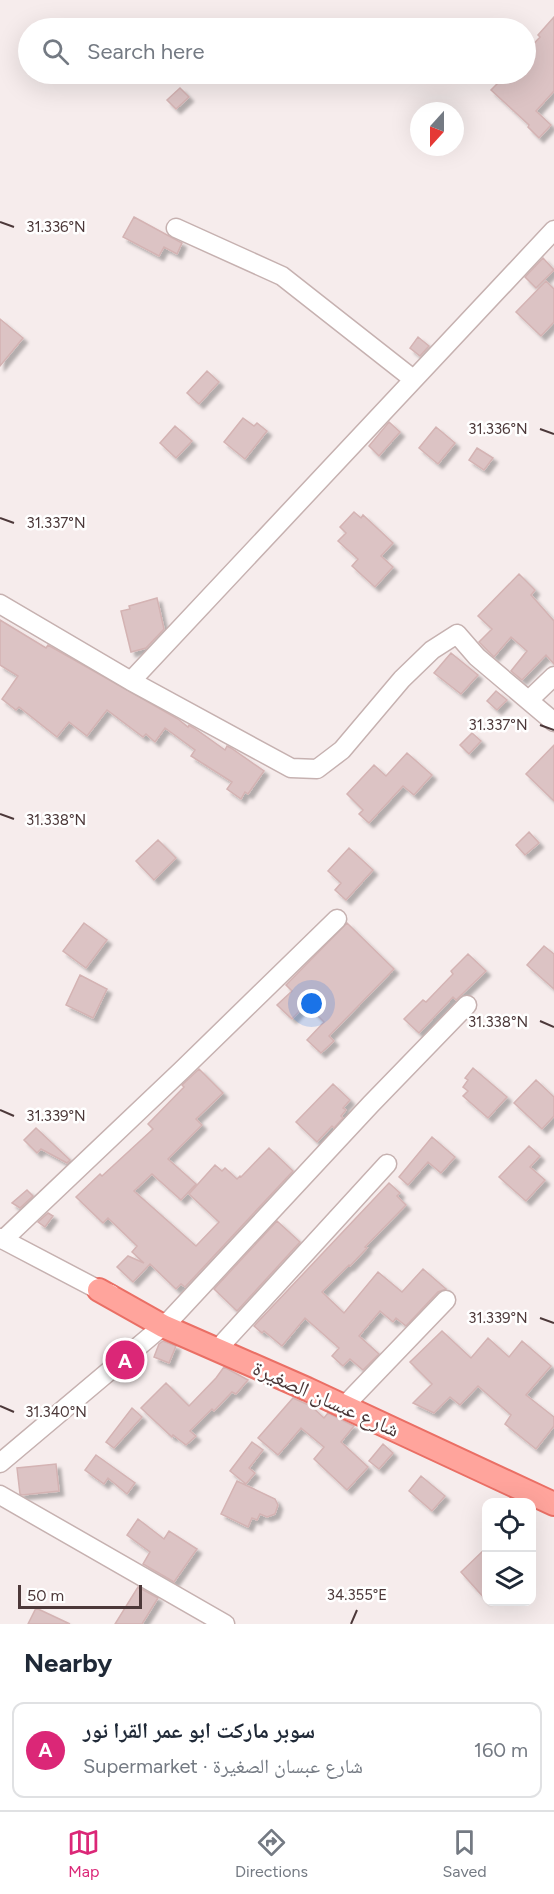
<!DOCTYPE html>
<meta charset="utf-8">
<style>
:root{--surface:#fff;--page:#f2f2f3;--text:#1f2937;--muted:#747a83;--line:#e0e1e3;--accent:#db2777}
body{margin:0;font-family:Figtree,"Noto Naskh Arabic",sans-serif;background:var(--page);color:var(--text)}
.controls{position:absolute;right:18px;bottom:18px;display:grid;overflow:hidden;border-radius:12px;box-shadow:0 6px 24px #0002}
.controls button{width:54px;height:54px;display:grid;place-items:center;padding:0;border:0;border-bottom:2px solid var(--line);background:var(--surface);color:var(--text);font:30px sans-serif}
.compass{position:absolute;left:410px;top:102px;width:54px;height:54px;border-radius:50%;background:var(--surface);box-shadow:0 6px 24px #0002;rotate:201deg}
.scale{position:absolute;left:18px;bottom:15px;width:124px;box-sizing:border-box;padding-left:6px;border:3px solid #4c3839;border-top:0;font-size:16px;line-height:21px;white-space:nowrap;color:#4c3839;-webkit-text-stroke:4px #fff;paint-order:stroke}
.you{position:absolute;left:312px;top:1004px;width:21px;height:21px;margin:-15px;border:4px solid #fff;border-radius:50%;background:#1a73e8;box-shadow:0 0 0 9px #1a73e833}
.badge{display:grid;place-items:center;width:39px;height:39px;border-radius:50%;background:var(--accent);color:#fff;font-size:20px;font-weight:700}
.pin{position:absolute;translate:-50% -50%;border:3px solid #fff;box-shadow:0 2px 6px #0006}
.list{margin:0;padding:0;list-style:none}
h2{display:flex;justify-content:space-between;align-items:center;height:78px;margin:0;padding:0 24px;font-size:26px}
h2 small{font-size:20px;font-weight:400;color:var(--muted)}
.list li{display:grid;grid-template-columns:39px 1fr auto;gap:18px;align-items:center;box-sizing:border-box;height:96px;margin:0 12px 12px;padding:0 12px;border:2px solid var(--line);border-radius:12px}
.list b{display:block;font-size:22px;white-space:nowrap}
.list p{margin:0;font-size:20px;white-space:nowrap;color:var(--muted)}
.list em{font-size:20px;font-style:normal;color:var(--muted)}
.icon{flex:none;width:33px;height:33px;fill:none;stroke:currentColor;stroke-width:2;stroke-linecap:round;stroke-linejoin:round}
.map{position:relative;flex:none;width:554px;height:1624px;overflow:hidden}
.search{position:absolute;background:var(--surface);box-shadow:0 6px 24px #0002;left:18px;right:18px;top:18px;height:66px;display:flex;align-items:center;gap:15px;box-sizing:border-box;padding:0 21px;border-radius:33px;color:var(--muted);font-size:22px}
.sheet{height:186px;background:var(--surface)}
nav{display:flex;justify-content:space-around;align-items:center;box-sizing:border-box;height:84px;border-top:2px solid var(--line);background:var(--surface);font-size:16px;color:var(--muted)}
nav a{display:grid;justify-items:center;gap:3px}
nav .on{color:var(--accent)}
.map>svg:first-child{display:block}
.building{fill:#dcc3c4;stroke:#d4b3b3;stroke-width:1.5;filter:url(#shadow)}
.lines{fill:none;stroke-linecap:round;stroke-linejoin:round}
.minor-casing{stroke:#c6b1b0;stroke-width:21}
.major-casing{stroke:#ea6f65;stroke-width:26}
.minor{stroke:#fff;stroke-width:18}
.major{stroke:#ffa49c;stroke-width:22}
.ticks{fill:none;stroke:#4c3839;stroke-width:2}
.labels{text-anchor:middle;stroke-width:5;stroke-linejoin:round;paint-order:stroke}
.street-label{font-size:21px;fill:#4c3839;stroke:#fff}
.ticks-label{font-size:15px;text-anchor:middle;fill:#4c3839;stroke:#fff;stroke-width:5;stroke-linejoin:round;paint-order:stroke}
</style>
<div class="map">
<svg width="554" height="1624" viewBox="0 0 554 1624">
<defs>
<filter id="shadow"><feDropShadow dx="4.5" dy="4.5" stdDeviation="1.5" flood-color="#0004"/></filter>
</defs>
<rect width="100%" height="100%" fill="#f6ecec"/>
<!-- building -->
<path class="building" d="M554,17V91L536,111L551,125L539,138L528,127L529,125L491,90L507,74H525V53L540,37L538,35Z
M180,88L189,97L176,109L167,100Z
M134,217L182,243L177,254L164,247L159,256L123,237Z
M543,258L554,270L536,288L525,277Z
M546,281L554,289V322L541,336L516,312Z
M0,319L23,338L0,366Z
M418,337L429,346L420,356L410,348Z
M207,371L219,382L199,404L187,393Z
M243,418L254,426L257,423L267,431L245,459L224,442Z
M389,422L400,432L379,456L369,446Z
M175,426L192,441L176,458L160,443Z
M436,427L455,443L438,464L419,448Z
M477,448L493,458L484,470L469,460Z
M354,512L361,518L363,515L393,543L381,556L393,567L375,587L352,566L358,559L338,541L346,533L340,527Z
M519,574L535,590L531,595L554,621V664L546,655L522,680L511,671L527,651L511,637L494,657L479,642L492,629L478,616Z
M157,598L164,629L146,648L131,652L121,611L130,609L129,606Z
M0,620L46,648L48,645L178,719L188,727L189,725L194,728L225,750L227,746L231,748L264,771L248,794L245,792L241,799L227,789L232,782L191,756L195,750L165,728L155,742L146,734L143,737L107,710L87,736L69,722L57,737L19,707L16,710L2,699L18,676L0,665Z
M451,653L478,675L461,694L434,673Z
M496,691L507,700L497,710L487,701Z
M472,733L481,741L469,754L460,745Z
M554,745V801L526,774Z
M407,753L432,775L414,795L403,786L369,823L359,814L363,810L347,794L374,765L386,776Z
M529,832L539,843L525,855L516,845Z
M158,840L176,858L154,880L136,861Z
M349,848L373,870L346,900L335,890L341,883L328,871Z
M84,923L107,940L86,968L63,951Z
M347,923L394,969L329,1036L334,1041L321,1053L307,1040L324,1022L306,1004L292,1019L277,1005L292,991L286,985Z
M544,946L554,954V989L527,965Z
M468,954L486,971L456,1000L453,997L419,1033L404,1019L423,1000L426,1002L453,974L451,971Z
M80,975L107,989L93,1018L66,1005Z
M473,1068L507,1097L488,1118L463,1096L468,1091L463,1087L468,1080L465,1078Z
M199,1069L223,1093L196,1119L202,1125L168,1159L196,1184L181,1200L152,1174L134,1191L196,1246L219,1222L189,1194L215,1165L222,1171L225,1168L237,1179L240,1176L241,1177L269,1148L293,1171L185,1287L181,1284L176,1289L150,1264L133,1282L117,1267L128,1256L144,1263L132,1252L137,1246L108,1218L103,1223L76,1197L100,1174L102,1176L153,1129L148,1124L184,1087L182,1085Z
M536,1080L554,1097V1116L542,1129L514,1103Z
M333,1084L350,1100L343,1108L346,1110L341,1116L343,1118L334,1128L332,1126L317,1142L296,1122Z
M36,1128L70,1160L67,1163L41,1149L37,1153L24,1140Z
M432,1137L455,1157L441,1173L428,1162L408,1185L399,1177Z
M529,1146L540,1156L530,1167L545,1180L526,1201L499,1177Z
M389,1183L400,1193L397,1196L406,1205L365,1247L367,1248L350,1266L349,1265L322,1292L344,1313L378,1272L402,1292L423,1269L446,1289L438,1292L406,1326L396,1318L393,1322L380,1311L359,1336L379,1354L363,1370L350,1359L343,1366L332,1356L339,1348L305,1318L282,1346L264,1331L262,1333L254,1326Z
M27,1190L33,1196L20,1208L12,1203Z
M48,1213L53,1216L45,1227L38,1222Z
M277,1221L300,1242L237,1311L214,1289Z
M442,1331L471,1358L488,1338L509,1357L522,1341L551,1366L526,1395L554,1417V1426L536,1449L505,1424L511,1415L478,1386L460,1405L450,1397L434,1413L413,1403L432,1384L410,1362Z
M163,1341L176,1346L169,1363L154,1357L159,1344Z
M224,1367L248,1380L236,1394L232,1392L214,1411L212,1409L190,1431L196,1436L186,1445L173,1435L172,1437L141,1408L166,1383L189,1406L216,1378Z
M293,1398L311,1406L324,1418L328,1413L354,1426L341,1442L368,1467L347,1490L314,1459L324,1447L301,1428L278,1455L258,1438Z
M132,1408L142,1417L114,1448L106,1442Z
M252,1442L263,1450L249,1468L255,1473L246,1484L230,1471Z
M383,1444L393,1453L379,1469L369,1461Z
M96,1455L135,1483L127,1494L108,1478L104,1484L85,1470Z
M56,1464L59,1491L22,1495L20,1494L17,1468Z
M421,1476L445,1496L432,1511L409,1491Z
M237,1481L275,1499L278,1505L275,1514L267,1517L260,1514L257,1520L252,1518L248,1527L221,1514Z
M138,1519L164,1539L169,1531L197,1549L174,1582L143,1564L150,1552L127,1535Z
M486,1548V1600L461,1572Z
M138,1587L158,1598L142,1624H115Z
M36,1608L70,1624H28Z"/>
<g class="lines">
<defs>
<path id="minor" d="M176,228L282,276L413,379
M0,604L131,681L291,768L317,769L342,750L402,679L432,650L457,634L477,657L554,722
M131,681L554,230
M529,700L554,676
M0,1238L99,1290L111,1294
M3,1240L182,1070L337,919
M224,1342L387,1164
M349,1401L446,1300
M0,1463L171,1319L371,1104L467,1005
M0,1495L225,1624"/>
<path id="major" d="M99,1290L163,1326L307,1389L554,1504"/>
</defs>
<!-- minor casing -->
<use href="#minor" class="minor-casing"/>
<!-- major casing -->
<use href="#major" class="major-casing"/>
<!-- minor -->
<use href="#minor" class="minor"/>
<!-- major -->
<use href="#major" class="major"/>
</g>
<!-- ticks -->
<path class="ticks" d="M0,222L14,227M540,429L554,434M0,518L14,523M540,725L554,730M0,814L14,819M540,1021L554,1027M0,1110L14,1116M540,1318L554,1323M0,1406L14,1412M351,1624L357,1610"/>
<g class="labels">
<!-- street labels -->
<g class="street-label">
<text transform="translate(326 1399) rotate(24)" y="7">شارع عبسان الصغيرة</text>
</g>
</g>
<g class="ticks-label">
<text x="56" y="232">31.336°N</text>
<text x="498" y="434">31.336°N</text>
<text x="56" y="528">31.337°N</text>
<text x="498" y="730">31.337°N</text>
<text x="56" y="825">31.338°N</text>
<text x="498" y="1027">31.338°N</text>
<text x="56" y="1121">31.339°N</text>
<text x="498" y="1323">31.339°N</text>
<text x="56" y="1417">31.340°N</text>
<text x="357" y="1600">34.355°E</text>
</g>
</svg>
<div class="controls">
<button><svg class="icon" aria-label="locate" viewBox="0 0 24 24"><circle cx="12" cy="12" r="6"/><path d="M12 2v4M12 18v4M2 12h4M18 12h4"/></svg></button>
<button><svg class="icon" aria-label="layers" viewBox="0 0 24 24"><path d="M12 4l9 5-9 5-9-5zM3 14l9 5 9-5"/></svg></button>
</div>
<svg class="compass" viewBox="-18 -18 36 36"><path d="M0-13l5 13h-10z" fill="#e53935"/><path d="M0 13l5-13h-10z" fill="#747a83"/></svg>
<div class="scale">50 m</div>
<div class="you"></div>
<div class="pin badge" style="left:125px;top:1360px">A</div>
<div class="search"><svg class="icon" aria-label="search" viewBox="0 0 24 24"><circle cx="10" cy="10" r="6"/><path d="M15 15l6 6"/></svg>Search here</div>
</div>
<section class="sheet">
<h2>Nearby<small></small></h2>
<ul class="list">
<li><span class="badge">A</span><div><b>سوبر ماركت ابو عمر القرا نور</b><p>Supermarket · شارع عبسان الصغيرة</p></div><em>160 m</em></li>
</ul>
</section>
<nav>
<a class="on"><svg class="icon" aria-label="map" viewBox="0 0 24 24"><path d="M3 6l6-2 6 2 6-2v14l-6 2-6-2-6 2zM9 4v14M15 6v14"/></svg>Map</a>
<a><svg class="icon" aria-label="directions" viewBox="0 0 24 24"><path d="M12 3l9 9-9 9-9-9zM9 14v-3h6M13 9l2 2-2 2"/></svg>Directions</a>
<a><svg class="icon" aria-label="saved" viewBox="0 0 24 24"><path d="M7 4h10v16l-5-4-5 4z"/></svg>Saved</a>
</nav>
